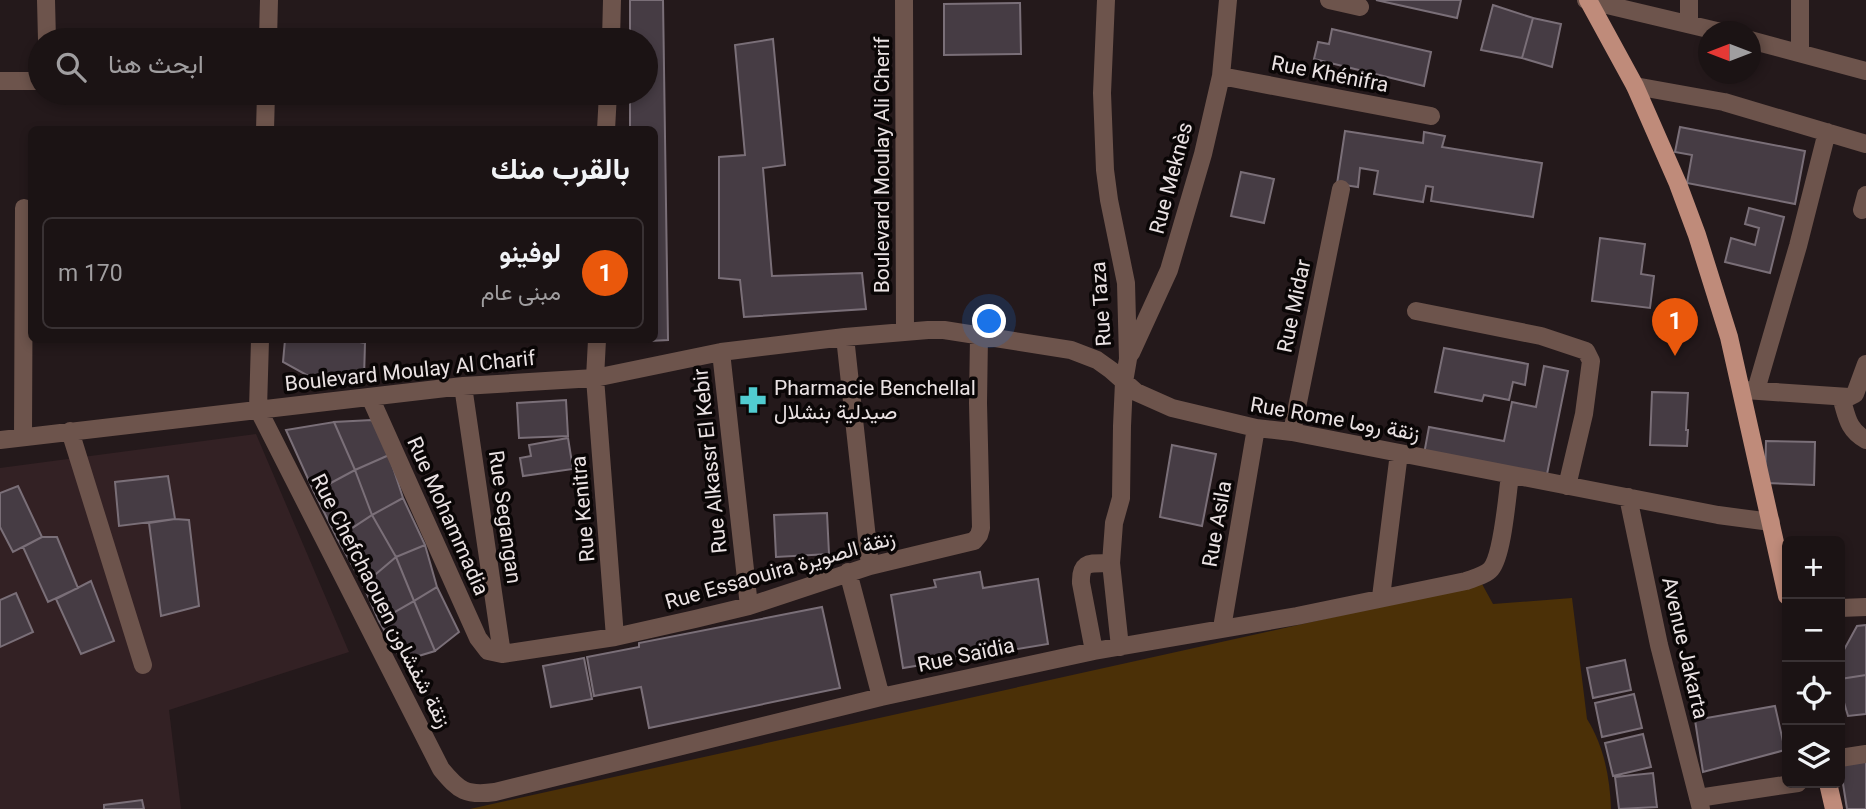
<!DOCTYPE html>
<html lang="ar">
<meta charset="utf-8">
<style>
:root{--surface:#1b1314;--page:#241c1d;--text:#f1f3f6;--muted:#a09ea0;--line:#393234;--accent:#ea580c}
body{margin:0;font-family:Roboto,Vazirmatn,sans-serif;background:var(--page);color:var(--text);direction:rtl}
.controls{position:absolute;right:21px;bottom:21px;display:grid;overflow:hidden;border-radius:10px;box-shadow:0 4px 10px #0003}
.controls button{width:63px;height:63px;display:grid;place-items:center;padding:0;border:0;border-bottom:2px solid var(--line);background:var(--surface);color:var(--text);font:35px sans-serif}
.compass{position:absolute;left:1698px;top:21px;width:63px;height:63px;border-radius:50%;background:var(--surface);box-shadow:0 4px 10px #0003;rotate:270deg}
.you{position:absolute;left:990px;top:322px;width:24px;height:24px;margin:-18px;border:5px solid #fff;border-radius:50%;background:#1a73e8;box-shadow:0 0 0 10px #1a73e833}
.badge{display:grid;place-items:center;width:46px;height:46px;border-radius:50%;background:var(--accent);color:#fff;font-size:23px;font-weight:700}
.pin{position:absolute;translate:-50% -58px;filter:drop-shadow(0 2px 4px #0008)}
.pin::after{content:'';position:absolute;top:37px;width:24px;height:21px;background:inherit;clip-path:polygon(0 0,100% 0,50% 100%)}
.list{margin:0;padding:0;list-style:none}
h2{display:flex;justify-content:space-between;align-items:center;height:91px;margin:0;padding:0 28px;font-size:30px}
h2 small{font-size:23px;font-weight:400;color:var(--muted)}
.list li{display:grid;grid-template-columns:46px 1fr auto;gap:21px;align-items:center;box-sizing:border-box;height:112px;margin:0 14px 14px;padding:0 14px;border:2px solid var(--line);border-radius:10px}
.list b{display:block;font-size:26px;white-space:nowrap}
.list p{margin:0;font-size:23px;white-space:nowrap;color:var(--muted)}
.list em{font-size:23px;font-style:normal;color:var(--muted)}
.icon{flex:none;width:38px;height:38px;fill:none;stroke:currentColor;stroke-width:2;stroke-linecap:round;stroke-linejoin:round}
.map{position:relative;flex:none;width:1866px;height:809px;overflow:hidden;direction:ltr}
.search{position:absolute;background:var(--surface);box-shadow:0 4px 10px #0003;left:28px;top:28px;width:630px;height:77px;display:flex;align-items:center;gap:18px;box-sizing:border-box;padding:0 24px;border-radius:38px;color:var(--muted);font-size:26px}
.panel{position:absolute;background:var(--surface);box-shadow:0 4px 10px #0003;left:28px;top:126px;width:630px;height:217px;border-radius:10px;direction:rtl}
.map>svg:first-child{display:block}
.built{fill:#332124}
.green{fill:#4b3007}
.building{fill:#463c44;stroke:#7a6f78;stroke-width:2}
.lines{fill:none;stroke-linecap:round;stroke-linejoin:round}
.minor{stroke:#6d544c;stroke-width:18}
.major{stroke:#bf8b7a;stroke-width:18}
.labels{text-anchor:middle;stroke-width:7;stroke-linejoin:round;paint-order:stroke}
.street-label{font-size:21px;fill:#eae2e3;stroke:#0a0606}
.poi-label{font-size:21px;fill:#eae2e3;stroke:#0a0606;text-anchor:start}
</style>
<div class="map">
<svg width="1866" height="809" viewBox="0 0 1866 809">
<rect width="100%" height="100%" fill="#24191b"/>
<!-- built -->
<path class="built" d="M256,434L349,652L169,710L181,809H0V468Z"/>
<!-- green -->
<path class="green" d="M1482,584L1493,604L1572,598L1587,719C1604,746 1610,778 1611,809H470Z"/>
<!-- building -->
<path class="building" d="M630,0H663L668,340L630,342V340H654V130H630V93H646V40H630Z
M1376,0H1461L1457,18Z
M1020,3L1021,54L944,55V4Z
M1493,5L1533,18L1522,58L1481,50Z
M1533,18L1561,24L1552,67L1522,58Z
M1332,29L1431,52L1424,86L1314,59L1318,42L1329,44Z
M773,39L785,165L763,168L772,276L862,273L866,309L744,317L740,280L719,278V157L745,155L735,45Z
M1680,127L1805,151L1795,204L1687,183L1692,155L1675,152Z
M1345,131L1423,143L1424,132L1445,136L1442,147L1542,163L1533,217L1431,201L1433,187L1426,186L1423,202L1374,194L1378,171L1360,168L1358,187L1337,184Z
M1241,172L1274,179L1264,223L1231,216Z
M1749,208L1784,217L1770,273L1725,262L1731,238L1755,245L1759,228L1745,224Z
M1600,238L1645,244L1641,274L1654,276L1650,308L1592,301Z
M285,340H349L365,343L364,378L321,383L283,362Z
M1444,348L1528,364L1525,385L1513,382L1509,400L1484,395L1482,401L1435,392Z
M1544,366L1568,371L1546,479L1424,454L1429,427L1504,441L1512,402L1536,407Z
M1652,392L1688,393L1686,430H1688L1687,446L1650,445Z
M566,400L568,436L519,438L517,403Z
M372,420L389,455L355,470L334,422Z
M334,422L355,470L314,492L286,430Z
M568,438L573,469L523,476L520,458L531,456L529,445Z
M1766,441L1815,442L1814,485L1765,483Z
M1172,445L1216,454L1202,526L1160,517Z
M389,455L403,498L372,515L355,470Z
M355,470L372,515L337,538L314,492Z
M168,476L175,519L119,526L115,482Z
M18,486L42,537L13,552L0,527V493Z
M403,498L425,545L396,557L372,515Z
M827,513L829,554L776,557L774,515Z
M372,515L396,557L363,585L337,538Z
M175,519L189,520L199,606L161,616L149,523Z
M42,537H57L78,588L48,602L23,547Z
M425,545L437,587L414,601L396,557Z
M396,557L414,601L379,621L363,585Z
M980,572L983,588L1038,579L1048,644L903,668L891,595L936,587L934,580Z
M91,581L114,641L81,654L56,599Z
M437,587L459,632L435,651L414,601Z
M16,593L33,632L0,647V600Z
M414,601L435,651L402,661L379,621Z
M822,607L840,688L649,728L641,687L594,696L587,657L639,647V643Z
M1866,625V675L1840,679V657L1857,626Z
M584,658L592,699L551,707L543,666Z
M1625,660L1631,690L1593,698L1587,668Z
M1866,675V714L1848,716L1840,689V679Z
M1634,694L1642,728L1602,737L1595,703Z
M1775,706L1785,750L1703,772L1695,720Z
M1643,734L1651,767L1613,776L1605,743Z
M1866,761V809H1847L1840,765Z
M1653,773L1657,807L1619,809L1615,777Z
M142,800L144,809H104V805Z"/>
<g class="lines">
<!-- minor -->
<path class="minor" d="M46,0L47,40
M904,0L905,331
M1106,0L1102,93L1105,170L1109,200L1126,283L1128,359L1124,382L1122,426L1121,498L1114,523L1111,563L1120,647
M1329,0L1360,7
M1586,0L1721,32
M1689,0V23
M1800,0V53
M268,40L269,0
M611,40L612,0
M1750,40L1866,71
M1221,76L1431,116
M0,81H40
M1635,86L1724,102L1866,144
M265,130L266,93
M606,130L608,93
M1862,210L1866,195
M1416,311L1541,336L1586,351L1591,361L1584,414L1567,486
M845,337L870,566
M260,340L258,409L441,769C459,791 466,796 495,792L881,697L1094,651L1297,616L1466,581C1474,578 1486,575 1491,569C1503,555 1507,495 1510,476
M597,340L595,378L615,637
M721,352L749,606
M1131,353L1169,270L1203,154L1221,76L1228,0
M463,386L502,654
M1745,390L1849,397L1855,394L1866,364
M1756,390L1798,246L1827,132
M370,397L478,638L488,651L502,654L615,637L695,619L749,606L870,566L974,541L979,535L981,528L978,403L979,336
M1841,397C1847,416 1847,429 1866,440
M70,431L143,665
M1292,432L1341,189
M23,437L24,208
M0,440L463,386L595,378L721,352L845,337L928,330H944L1071,350L1097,360L1111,370L1136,392L1172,408L1256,428L1292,432L1718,515L1771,522
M1628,497L1659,645L1701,809
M848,572L881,697
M1381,597L1399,453
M1840,608L1866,607
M1222,628L1256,428
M1094,651L1081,583C1080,559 1092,564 1111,563
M1840,758L1866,754
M1698,798L1798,783"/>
<!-- major -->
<path class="major" d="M1588,0L1635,86L1678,184L1697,235L1729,337L1787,596
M1828,783L1834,809"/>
</g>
<!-- icons -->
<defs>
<symbol id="pharmacy-bare" viewBox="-9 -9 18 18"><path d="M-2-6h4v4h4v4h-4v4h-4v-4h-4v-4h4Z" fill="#51ccd1" stroke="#0a0606" stroke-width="2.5" paint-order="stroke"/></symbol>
</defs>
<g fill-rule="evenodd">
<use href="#pharmacy-bare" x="734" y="381" width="38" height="38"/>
</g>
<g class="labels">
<!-- street labels -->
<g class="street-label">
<text transform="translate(1330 74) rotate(11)" y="7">Rue Khénifra</text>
<text transform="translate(882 165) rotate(-90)" y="7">Boulevard Moulay Ali Cherif</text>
<text transform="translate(1171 178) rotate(-75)" y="7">Rue Meknès</text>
<text transform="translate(1101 304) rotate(-94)" y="7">Rue Taza</text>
<text transform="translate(1294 306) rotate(-78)" y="7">Rue Midar</text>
<text transform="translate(410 371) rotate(-6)" y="7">Boulevard Moulay Al Charif</text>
<text transform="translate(1335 419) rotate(10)" y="7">Rue Rome زنقة روما</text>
<text transform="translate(710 461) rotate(-96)" y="7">Rue Alkassr El Kebir</text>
<text transform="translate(583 509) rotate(-95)" y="7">Rue Kenitra</text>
<text transform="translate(448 516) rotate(66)" y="7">Rue Mohammadia</text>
<text transform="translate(505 517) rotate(82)" y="7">Rue Segangan</text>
<text transform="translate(1217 524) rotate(-80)" y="7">Rue Asila</text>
<text transform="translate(780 570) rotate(-16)" y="7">Rue Essaouira زنقة الصويرة</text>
<text transform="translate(381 601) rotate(63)" y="7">Rue Chefchaouen زنقة شفشاون</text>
<text transform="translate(1685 648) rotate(77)" y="7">Avenue Jakarta</text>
<text transform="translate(966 655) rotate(-12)" y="7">Rue Saïdia</text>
</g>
<!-- poi labels -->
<g class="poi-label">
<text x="774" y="395">Pharmacie Benchellal<tspan x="774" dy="24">صيدلية بنشلال</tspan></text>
</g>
</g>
</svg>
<div class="controls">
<button>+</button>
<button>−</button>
<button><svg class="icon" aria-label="locate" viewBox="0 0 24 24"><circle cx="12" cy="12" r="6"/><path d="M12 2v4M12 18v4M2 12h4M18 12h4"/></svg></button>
<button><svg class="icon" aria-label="layers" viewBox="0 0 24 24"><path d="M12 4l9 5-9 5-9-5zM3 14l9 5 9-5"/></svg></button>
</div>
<svg class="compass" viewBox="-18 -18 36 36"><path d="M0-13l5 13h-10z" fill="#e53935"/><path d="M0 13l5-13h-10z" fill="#a09ea0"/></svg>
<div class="you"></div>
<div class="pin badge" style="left:1675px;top:356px">1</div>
<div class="search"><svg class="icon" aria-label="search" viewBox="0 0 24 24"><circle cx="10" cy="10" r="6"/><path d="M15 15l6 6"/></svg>ابحث هنا</div>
<section class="panel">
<h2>بالقرب منك<small></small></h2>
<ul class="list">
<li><span class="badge">1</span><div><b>لوفينو</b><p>مبنى عام</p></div><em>170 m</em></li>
</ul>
</section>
</div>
